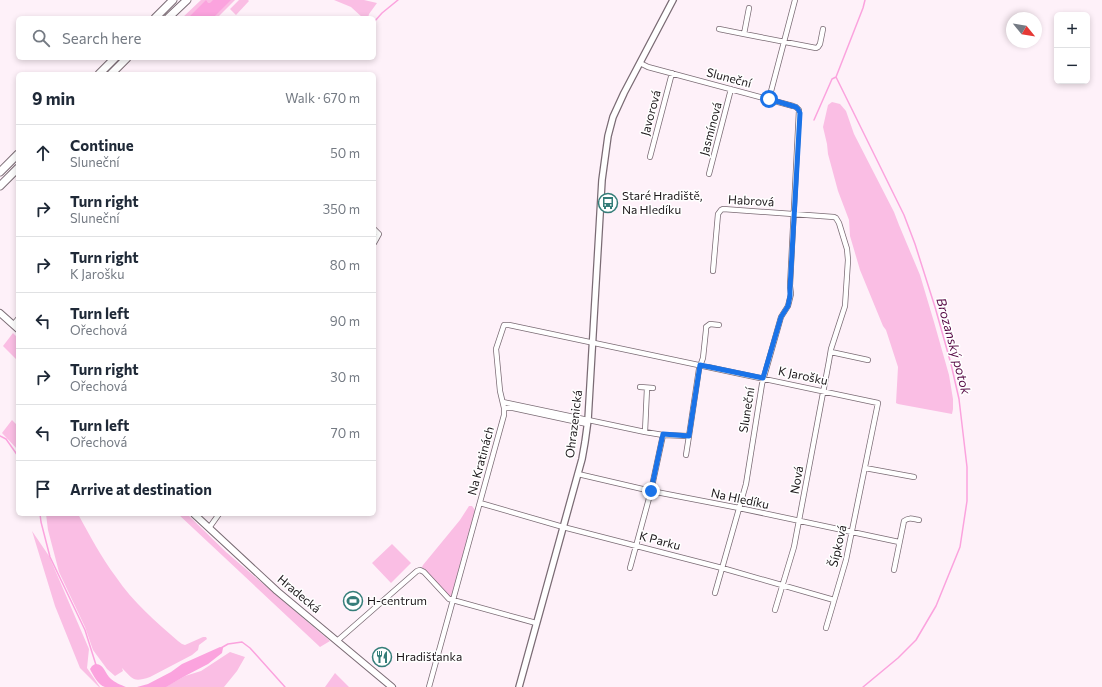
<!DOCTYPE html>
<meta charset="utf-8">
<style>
:root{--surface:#fff;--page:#f2f2f3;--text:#1f2937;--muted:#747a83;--line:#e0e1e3}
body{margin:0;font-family:Commissioner,sans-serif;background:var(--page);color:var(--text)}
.controls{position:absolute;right:12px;top:12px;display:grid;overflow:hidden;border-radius:6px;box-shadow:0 2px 6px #0003}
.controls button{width:36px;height:36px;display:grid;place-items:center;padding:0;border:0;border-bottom:1px solid var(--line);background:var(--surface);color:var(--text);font:20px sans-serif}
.compass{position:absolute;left:1006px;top:12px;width:36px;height:36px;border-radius:50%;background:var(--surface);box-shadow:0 2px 6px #0003;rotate:120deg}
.stop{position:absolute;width:12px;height:12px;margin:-9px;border:3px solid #1a73e8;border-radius:50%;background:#fff}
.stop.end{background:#1a73e8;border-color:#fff;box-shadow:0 1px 4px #0008}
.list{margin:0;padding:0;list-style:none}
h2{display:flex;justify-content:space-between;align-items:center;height:52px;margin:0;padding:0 16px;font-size:17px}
h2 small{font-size:13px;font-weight:400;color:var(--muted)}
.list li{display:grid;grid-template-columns:26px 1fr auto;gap:12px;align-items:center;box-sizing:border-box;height:56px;padding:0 16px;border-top:1px solid var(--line)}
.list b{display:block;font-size:15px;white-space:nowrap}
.list p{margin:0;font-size:13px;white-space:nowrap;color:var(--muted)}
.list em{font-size:13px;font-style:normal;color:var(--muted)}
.icon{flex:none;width:22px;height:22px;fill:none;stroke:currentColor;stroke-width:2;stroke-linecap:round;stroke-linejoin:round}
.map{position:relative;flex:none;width:1102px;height:687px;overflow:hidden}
.search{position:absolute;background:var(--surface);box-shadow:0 2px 6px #0003;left:16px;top:16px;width:360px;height:44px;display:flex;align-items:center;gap:10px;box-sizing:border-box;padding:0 14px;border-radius:6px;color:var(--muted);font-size:15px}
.panel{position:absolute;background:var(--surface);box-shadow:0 2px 6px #0003;left:16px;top:72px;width:360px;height:444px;border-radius:6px}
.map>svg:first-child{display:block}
.green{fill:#fabee4}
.water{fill:#fba3de}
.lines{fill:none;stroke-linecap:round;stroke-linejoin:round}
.stream{stroke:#fba3de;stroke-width:1.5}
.minor-casing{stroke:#7a6b74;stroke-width:6}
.tertiary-casing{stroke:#7a6b74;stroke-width:8}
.secondary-casing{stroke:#7a6b74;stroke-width:8}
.primary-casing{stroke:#7a6b74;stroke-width:9}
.minor{stroke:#fff;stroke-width:4.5}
.tertiary{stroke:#fff;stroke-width:5.5}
.secondary{stroke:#fff;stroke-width:6}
.primary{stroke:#fff;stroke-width:7}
.route{stroke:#1a73e8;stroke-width:5}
.labels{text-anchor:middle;stroke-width:3;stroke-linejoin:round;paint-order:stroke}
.street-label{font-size:12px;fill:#1c171a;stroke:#fff}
.poi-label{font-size:12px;fill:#1c171a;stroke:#fff;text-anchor:start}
.water-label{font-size:13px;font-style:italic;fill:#570a45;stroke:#fff}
</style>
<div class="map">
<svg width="1102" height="687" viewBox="0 0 1102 687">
<rect width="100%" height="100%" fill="#fef1f9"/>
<!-- green -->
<path class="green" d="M201,0H235L217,18H182Z
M239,0H248L249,1L236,15L230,9Z
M334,0H364L377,3L369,14L368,18H363L351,7Z
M832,102L840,104L846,111L854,134L894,212L899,225L920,275L934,322L949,375L953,399V409L952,414L898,404L896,403L898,367L886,330L883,326L860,270L850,236L849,220L838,191L828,154L827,144L823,127L828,105Z
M13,333L18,338V361L3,346Z
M12,420L18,426V450L2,433Z
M469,506H472L475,510L451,597L449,598L423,570L422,567L423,565L460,520Z
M46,514H78C90,536 101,557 116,577C133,602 156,622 178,641L182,644L185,645L203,637H206L207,639L199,645L198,650L192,655L150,677C133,683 133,679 122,668L123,671L115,676L107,669L93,650L85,627L59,572L48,530Z
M178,514H187L226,552L330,641L320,647Z
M32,531L49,556L89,649L87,668L100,687H99L80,668L55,606Z
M392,544L411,563L391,583L372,563Z
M230,652L245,657L237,671L224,687H165L185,676L201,671Z
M335,673L349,687H325Z"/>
<!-- water -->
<path class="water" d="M206,0L208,3H210L213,0H231L213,18H188Z
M220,647L223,648L222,653L208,664L185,676L166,687H137L148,684L171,672L182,664Z
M95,664C104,663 105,674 111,679C114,682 121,685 126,687C120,687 110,687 105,687C98,685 93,675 90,669L92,666Z"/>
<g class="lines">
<!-- stream -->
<path class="stream" d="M374,22L382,13L398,0
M814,120L832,79L836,77
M0,436L6,439L18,456
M40,514L41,522L50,557L85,630L96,665
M221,648L228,644L242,642L250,648L285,687
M863,687L898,658L916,640L936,606L960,547L967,501V467L959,399L951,364L935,307L915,244L904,215L836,77L863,8L865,0"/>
<defs>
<path id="minor" d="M719,29L744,34L749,8
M744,34L816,48L818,47L820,44L823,29
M640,63L648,67L793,106L796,107L799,110L790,286L791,294L788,306L781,317L762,384L746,484L715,593
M769,99L795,0
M650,157L672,73
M709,174L731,89
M374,229L379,234L374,243
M713,271L718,214L721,210L723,209L834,217L836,218L839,223L847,249L848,260L845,306L831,349L829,361L794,547L775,610
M13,325L18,319
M831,352L868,360
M640,387L653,388
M503,402L645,432L663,435
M504,408H513L587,424
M645,432L647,388
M686,455L689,436
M865,468L914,477
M578,474L651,491L739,508L899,542
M480,503L563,527L722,568L834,600
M209,528L219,514
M630,568L651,491L663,435L689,436L699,369L703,358L706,330V327L710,324L719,325
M894,570L904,521C909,517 913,519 919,520
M337,641L417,571L420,570L424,572L449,599L536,623
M429,687L504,415V408L500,391L496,349L504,325H509L878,403L846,560L826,628"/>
<path id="tertiary" d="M519,687L582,459L585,442L588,420L602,180L608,136L613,117L624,93L673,0"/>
<path id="secondary" d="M0,313L18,329
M194,514L277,591L392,687"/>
<path id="primary" d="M155,18L173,0
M168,18L187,0
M99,74L115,58
M111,74L127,58
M0,172L18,154
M0,186L18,168"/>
</defs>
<!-- minor casing -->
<use href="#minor" class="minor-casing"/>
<!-- tertiary casing -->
<use href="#tertiary" class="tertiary-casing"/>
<!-- secondary casing -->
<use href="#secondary" class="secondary-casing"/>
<!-- primary casing -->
<use href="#primary" class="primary-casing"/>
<!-- minor -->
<use href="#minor" class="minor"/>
<!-- tertiary -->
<use href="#tertiary" class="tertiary"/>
<!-- secondary -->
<use href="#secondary" class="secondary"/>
<!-- primary -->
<use href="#primary" class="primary"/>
</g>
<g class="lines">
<!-- route -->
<path class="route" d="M651,491L663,434L689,436L700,365L763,378L781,317L788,306L790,296V288L800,113L798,109L796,107L769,99"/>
</g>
<!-- icons -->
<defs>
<symbol id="bus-ring" viewBox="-11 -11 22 22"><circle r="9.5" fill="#fff" stroke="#357d79" stroke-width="1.5"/><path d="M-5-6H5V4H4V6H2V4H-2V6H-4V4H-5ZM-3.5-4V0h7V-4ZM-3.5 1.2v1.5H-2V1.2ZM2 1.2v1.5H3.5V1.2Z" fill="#357d79"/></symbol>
<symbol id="stadium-ring" viewBox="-11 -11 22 22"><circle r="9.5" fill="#fff" stroke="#357d79" stroke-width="1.5"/><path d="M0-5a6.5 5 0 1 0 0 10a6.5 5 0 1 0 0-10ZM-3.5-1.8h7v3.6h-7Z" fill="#357d79"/></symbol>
<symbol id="restaurant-ring" viewBox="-11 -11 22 22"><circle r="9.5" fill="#fff" stroke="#357d79" stroke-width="1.5"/><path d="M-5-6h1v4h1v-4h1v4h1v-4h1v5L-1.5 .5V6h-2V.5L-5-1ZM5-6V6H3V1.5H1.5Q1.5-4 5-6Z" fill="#357d79"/></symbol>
</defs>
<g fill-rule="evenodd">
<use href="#bus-ring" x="597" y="192" width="22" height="22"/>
<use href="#stadium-ring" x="342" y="590" width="22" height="22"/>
<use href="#restaurant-ring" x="371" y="646" width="22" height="22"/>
</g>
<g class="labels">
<!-- street labels -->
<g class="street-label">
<text transform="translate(729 78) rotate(15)" y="4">Sluneční</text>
<text transform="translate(651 113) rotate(-75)" y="4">Javorová</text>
<text transform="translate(711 129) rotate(-75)" y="4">Jasmínová</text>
<text transform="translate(751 201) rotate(3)" y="4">Habrová</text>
<text transform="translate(803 376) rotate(12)" y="4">K Jarošku</text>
<text transform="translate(747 410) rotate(-81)" y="4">Sluneční</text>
<text transform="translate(574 424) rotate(-83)" y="4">Ohrazenická</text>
<text transform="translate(481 461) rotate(-75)" y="4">Na Kratinách</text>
<text transform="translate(797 480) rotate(-80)" y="4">Nová</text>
<text transform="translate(740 499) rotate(12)" y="4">Na Hledíku</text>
<text transform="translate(660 541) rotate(15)" y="4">K Parku</text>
<text transform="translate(838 546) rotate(-77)" y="4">Šípková</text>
<text transform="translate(299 594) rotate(40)" y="4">Hradecká</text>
</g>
<!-- poi labels -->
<g class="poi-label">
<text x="622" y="200">Staré Hradiště,<tspan x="622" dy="14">Na Hledíku</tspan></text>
<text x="367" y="605">H-centrum</text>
<text x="396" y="661">Hradišťanka</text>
</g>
<!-- water labels -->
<g class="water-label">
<text transform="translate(954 346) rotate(75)" y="5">Brozanský potok</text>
</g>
</g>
</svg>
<div class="controls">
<button>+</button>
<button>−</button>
</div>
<svg class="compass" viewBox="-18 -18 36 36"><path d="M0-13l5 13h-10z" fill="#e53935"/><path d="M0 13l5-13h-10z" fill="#747a83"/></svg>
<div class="stop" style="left:769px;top:99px"></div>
<div class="stop end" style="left:651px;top:491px"></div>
<div class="search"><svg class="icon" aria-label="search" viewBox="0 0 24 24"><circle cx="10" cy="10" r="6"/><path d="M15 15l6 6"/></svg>Search here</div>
<section class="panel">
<h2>9 min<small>Walk · 670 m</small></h2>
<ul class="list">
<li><svg class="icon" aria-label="ahead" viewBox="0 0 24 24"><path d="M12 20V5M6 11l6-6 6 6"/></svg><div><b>Continue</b><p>Sluneční</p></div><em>50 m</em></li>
<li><svg class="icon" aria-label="right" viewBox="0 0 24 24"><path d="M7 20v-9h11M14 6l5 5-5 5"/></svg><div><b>Turn right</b><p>Sluneční</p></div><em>350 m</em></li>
<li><svg class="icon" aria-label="right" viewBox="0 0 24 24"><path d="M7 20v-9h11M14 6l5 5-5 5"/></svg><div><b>Turn right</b><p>K Jarošku</p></div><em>80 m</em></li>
<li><svg class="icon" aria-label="left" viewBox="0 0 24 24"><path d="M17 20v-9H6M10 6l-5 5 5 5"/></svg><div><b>Turn left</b><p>Ořechová</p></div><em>90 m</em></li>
<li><svg class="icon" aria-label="right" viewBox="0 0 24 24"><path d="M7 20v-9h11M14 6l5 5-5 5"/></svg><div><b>Turn right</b><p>Ořechová</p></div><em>30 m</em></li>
<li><svg class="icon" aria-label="left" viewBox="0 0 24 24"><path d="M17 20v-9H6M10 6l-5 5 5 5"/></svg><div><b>Turn left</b><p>Ořechová</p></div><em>70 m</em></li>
<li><svg class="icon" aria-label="arrive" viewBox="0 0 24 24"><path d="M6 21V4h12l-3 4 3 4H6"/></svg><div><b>Arrive at destination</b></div></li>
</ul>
</section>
</div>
